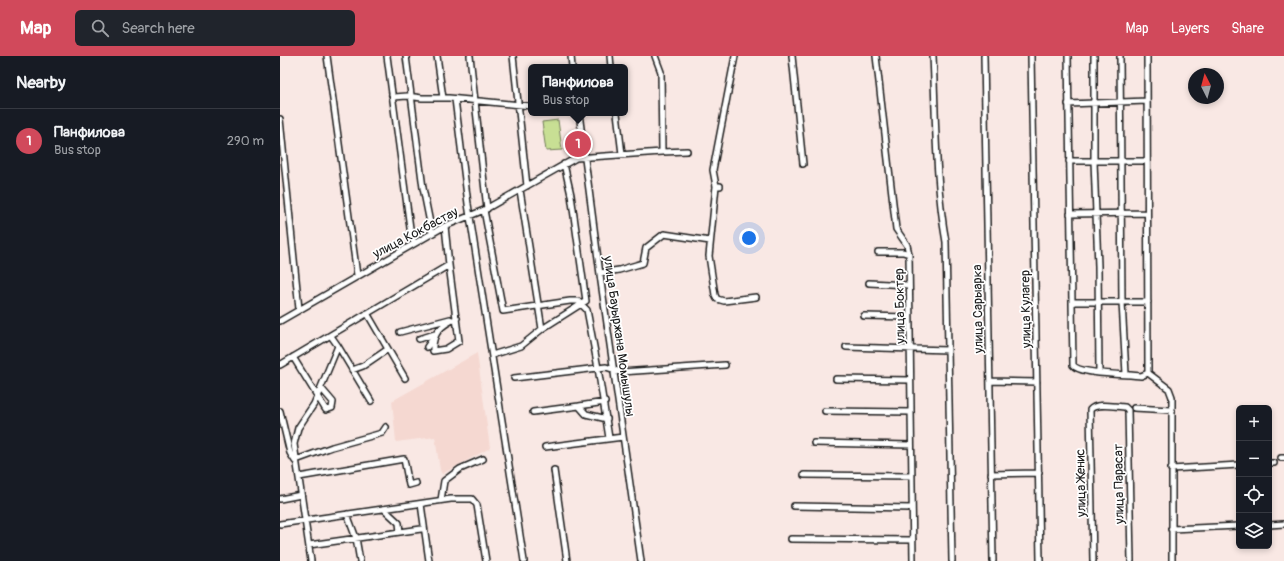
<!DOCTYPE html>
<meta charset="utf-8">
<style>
:root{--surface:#171b24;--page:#20242c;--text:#f1f3f6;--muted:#9ea1a6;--line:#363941;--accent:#d1495b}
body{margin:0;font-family:Pangolin,sans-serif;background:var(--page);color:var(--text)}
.controls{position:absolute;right:12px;bottom:12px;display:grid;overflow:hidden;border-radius:6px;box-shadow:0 2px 6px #0003}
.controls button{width:36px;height:36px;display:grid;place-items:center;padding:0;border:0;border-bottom:1px solid var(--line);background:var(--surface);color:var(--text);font:20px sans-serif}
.compass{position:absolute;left:908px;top:12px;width:36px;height:36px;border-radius:50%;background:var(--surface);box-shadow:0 2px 6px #0003;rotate:354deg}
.you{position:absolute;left:469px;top:182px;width:14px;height:14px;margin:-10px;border:3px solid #fff;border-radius:50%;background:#1a73e8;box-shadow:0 0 0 6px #1a73e833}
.badge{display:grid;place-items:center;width:26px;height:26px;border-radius:50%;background:var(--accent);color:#fff;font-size:13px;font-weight:700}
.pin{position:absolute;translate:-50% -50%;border:2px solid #fff;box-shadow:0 1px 4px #0006}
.popup{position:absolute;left:248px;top:8px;width:100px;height:52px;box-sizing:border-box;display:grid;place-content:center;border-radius:6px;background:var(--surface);filter:drop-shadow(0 1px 3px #0005);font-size:13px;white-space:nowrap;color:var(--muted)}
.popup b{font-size:15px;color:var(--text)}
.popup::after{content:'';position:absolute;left:50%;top:100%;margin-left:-8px;border:8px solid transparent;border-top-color:var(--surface)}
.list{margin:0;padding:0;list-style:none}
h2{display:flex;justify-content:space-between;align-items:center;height:52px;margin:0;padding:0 16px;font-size:17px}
h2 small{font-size:13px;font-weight:400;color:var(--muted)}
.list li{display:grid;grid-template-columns:26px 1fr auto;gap:12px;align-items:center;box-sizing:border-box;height:64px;padding:0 16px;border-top:1px solid var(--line)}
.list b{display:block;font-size:15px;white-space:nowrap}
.list p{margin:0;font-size:13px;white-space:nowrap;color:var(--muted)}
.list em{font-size:13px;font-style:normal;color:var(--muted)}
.icon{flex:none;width:22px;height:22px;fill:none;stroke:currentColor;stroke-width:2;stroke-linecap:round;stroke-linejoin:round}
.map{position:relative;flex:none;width:1004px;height:505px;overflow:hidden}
header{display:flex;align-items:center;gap:24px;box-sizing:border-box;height:56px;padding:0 20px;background:var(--accent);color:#fff}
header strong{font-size:19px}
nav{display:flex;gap:22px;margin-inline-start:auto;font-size:14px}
.search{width:280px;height:36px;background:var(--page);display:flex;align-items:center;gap:10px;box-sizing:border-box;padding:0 14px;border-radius:6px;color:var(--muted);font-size:15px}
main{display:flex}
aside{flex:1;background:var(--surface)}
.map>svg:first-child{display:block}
.built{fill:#f5d8d1}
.green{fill:#c8df94;stroke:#727e58}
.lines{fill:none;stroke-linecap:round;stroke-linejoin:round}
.minor-casing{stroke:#1c1c1c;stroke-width:8}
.minor{stroke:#fff;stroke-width:5}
.labels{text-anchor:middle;stroke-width:3.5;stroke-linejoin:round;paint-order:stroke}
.street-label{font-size:13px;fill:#1c1c1c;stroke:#fff}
</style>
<header>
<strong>Map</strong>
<div class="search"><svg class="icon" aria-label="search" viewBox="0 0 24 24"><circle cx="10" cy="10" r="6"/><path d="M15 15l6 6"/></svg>Search here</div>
<nav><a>Map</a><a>Layers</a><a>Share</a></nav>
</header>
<main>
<aside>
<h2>Nearby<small></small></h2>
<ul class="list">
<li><span class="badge">1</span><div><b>Панфилова</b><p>Bus stop</p></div><em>290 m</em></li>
</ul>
</aside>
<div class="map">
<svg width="1004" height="505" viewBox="0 0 1004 505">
<rect width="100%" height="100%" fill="#f9e8e4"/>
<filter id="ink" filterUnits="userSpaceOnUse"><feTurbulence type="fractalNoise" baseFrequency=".025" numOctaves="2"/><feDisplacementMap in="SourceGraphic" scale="8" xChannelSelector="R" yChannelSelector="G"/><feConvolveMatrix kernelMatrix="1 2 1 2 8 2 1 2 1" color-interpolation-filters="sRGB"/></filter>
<g filter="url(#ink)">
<!-- built -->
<path class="built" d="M197,297L210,392L162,418L160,414L155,381L116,386L112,345Z"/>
<!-- green -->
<path class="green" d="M278,64L282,94L266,95L262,66Z"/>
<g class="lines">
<defs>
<path id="minor" d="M47,0L77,219
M107,0L130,172L134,187
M126,0L143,132L152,177
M157,0L163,42
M190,0L207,153
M233,0L247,130
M291,0L292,11
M330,0L331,11
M512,0L523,108
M596,0L616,173L627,189L629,198L633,505
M653,0C656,62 655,125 666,186L672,505
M704,0L713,505
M751,0L760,505
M788,0L793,309C800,319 848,318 861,320L868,317
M814,0V105L818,210L819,316
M840,0L842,246L846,318
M867,0L868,317
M112,39L114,41L127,40L142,42H169L251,50
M175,43L188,148L244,505
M788,48L867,45
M299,57L321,226L361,505
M337,57L342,98
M0,63L19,253
M382,96L407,95
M789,105H867
M436,130L429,200L435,239L437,243L444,245L476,241
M440,130H436L433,114L455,0
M240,134L262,273
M204,154L223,255L290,245H298L307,254L318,312L234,322
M790,158L867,157
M598,196H623L629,198
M169,209L179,285L166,293L153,295C152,277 161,269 177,262
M320,217L339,214L363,207L366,192L384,178L430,185
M589,227L628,229
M792,246H868
M87,257L108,293
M584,260L629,261
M0,265L165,170L204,154L296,102L382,96L381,16L375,0
M120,276L170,263
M139,283L155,278
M58,290L91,345
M147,291L154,281
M566,291L668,294
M212,299L241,290L262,273L306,245L291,139L284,108
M13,301L44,351L46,354L52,352L53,346L41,332
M0,309L169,209L165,170
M72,314L83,310L108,293L125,322
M868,317L889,333L892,341V505
M556,323L630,324
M710,325L757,326
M299,350L325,346
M854,352L891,354
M0,355L10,397L15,405
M545,355L631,356
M253,356L299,350L306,358L327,363
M329,382L318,312L326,311L341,316L445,309
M534,387L631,389
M265,391L343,381
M1001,402H1004
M16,404L52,391L95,379L102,377L106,371
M989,407H994
M891,413L959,409
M274,414L287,505
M711,418L759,417
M524,419L632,420
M19,421L124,403L129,429L136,427
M0,443L21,439
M161,444L164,425L180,413L203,403
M141,448L149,505
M514,450L632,452
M104,453L119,467L120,476
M67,458L76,482L80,505
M0,468L171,443H192L197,449L206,505
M989,469L1004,468
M891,473L959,470
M511,483L633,484
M29,489L141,473
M31,505L14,388L18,372L34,348L58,290L51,280
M813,505L810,354C816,346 836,351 845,351L848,354L851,505"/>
</defs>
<!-- minor casing -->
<use href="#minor" class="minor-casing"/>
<!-- minor -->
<use href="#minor" class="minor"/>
</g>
</g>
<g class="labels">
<!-- street labels -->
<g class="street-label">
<text transform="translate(135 176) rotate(-28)" y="5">улица Кокбастау</text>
<text transform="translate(619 250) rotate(-91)" y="5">улица Боктер</text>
<text transform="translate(697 253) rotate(-91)" y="5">улица Сарыарка</text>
<text transform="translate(745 253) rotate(-91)" y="5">улица Кулагер</text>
<text transform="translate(340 280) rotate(82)" y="5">улица Бауыржана Момышулы</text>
<text transform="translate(800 427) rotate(-91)" y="5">улица Женис</text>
<text transform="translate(838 428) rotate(-91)" y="5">улица Парасат</text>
</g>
</g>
</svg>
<div class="controls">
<button>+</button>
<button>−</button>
<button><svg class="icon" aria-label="locate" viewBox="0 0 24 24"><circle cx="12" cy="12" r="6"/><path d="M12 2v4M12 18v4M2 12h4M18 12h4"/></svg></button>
<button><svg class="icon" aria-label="layers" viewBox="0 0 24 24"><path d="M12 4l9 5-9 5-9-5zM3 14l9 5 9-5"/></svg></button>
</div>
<svg class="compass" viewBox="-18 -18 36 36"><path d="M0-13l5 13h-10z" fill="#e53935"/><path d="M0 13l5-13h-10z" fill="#9ea1a6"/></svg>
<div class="you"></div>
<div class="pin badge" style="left:298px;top:88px">1</div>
<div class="popup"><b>Панфилова</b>Bus stop</div>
</div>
</main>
